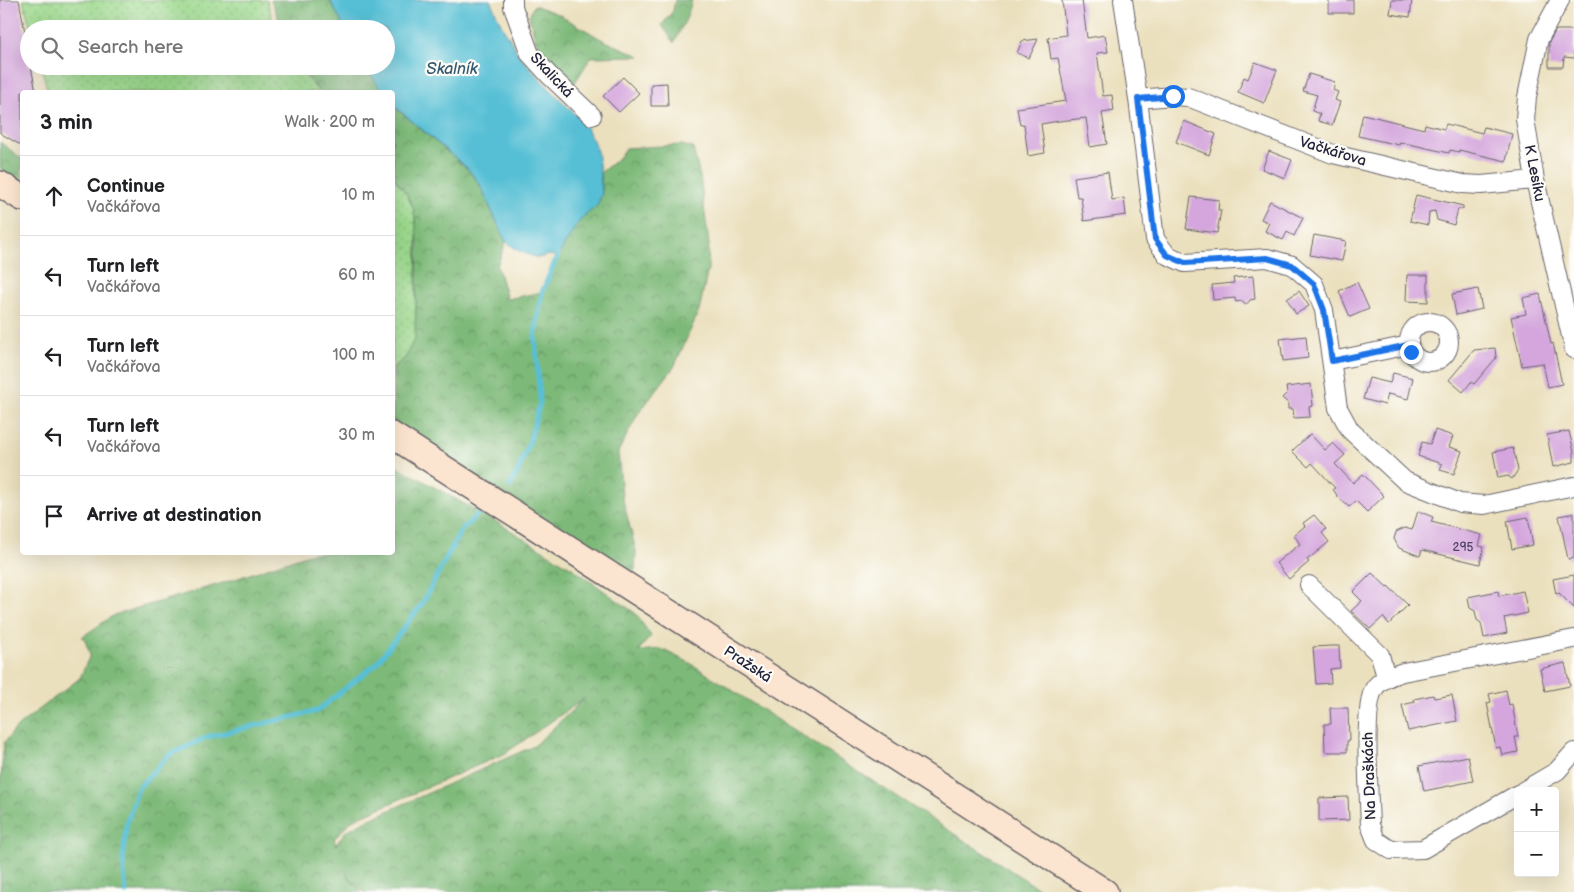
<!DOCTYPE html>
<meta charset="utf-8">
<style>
:root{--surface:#fff;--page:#f6f6f6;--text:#202124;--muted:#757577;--line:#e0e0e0}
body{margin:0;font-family:"Balsamiq Sans",sans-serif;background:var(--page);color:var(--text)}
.controls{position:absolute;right:15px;bottom:15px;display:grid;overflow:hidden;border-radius:5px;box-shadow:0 5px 20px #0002}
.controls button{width:45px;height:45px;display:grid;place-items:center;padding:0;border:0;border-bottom:1px solid var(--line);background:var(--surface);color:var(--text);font:25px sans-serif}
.stop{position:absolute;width:15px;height:15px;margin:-11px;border:4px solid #1a73e8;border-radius:50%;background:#fff}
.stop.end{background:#1a73e8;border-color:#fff;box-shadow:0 1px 5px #0008}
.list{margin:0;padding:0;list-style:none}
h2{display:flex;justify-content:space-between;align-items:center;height:65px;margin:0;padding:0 20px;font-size:21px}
h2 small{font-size:16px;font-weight:400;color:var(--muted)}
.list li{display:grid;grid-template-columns:32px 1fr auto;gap:15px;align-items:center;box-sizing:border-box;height:80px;padding:0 20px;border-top:1px solid var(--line)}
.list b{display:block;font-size:19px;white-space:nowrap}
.list p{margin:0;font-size:16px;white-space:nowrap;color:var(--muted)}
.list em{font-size:16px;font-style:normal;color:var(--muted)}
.icon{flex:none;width:28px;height:28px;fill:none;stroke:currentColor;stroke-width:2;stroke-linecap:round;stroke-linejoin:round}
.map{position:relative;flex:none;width:1574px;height:892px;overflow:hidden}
.search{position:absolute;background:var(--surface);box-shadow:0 5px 20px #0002;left:20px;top:20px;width:375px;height:55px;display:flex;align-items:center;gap:12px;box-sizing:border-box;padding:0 18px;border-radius:28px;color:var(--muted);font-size:19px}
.panel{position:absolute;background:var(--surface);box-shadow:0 5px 20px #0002;left:20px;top:90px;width:375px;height:465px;border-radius:5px}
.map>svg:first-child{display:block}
.grass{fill:url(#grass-dots);stroke:#5f7e64}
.forest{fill:url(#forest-crowns);stroke:#506e5a;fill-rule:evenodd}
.water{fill:#57bfd5;stroke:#3c7088}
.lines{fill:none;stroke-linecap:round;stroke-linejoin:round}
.stream{stroke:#57bfd5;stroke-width:5}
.building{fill:#d4a6dd}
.street-casing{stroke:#686469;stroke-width:20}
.secondary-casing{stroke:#686469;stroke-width:28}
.street{stroke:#fff;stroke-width:18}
.secondary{stroke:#fce5d0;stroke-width:25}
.route{stroke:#1a73e8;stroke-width:6}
.labels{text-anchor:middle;stroke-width:4.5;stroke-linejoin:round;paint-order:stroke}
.number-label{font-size:12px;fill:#4e4364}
.street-label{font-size:15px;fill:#22223b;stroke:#fdfcf7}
.water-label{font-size:16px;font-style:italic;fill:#355971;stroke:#fdfcf7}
</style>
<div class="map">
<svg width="1574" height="892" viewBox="0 0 1574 892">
<defs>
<pattern id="grass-dots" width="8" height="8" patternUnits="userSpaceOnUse" patternTransform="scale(1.25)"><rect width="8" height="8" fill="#9cd98d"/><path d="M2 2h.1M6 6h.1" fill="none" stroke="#86ba7b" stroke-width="1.8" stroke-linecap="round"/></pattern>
<pattern id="forest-crowns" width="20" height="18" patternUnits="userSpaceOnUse" patternTransform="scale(1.25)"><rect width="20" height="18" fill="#7db978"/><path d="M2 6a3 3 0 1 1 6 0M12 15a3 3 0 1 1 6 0" fill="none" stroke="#669664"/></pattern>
</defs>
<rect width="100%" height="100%" fill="#fdfcf7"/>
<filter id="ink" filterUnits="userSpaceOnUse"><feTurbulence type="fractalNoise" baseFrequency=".02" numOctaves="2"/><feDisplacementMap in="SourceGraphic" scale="10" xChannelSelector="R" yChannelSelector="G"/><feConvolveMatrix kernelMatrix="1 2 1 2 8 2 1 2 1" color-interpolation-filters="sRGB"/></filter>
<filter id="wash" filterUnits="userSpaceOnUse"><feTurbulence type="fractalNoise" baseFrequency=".0096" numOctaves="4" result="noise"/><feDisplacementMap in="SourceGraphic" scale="20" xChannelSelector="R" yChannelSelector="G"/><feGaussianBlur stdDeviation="1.12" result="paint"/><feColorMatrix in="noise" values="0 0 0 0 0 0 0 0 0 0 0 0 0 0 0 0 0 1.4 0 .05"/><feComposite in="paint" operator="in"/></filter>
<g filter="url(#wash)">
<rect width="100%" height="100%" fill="#ebe0be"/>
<!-- grass -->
<path class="grass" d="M23,0H267L275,29H31Z
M41,66H297L319,92H48Z
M392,176L406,193L414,210L417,229L415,337L406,357L393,368Z"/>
<!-- forest -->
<path class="forest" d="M271,0H330L345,29H283Z
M675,0H692L687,17L674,43L662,25L673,11Z
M534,5L558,14L603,40L640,56L591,57L574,84L536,42L529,16Z
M299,66H366L382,92H320Z
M392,105L467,168L479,183L506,242L497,266L507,299L542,292C553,268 562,243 578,223C586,213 596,208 601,196C603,189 601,180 600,173L620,157L625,148L682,145L693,148L700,177L709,244L708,269L699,311L674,367L638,414L618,452L622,496L636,551L635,569L631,576L393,423V368L406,357L415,337L418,245L414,210L406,193L393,176Z
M0,142L22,159V183L0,168Z
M393,464L500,524L572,568L635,613L651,636L638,651L661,649L690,663L1044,892H364L346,874L362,892H0V788L4,743L18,726L80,678L90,655L85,640L82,637L114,615L223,583L312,553L392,552ZM585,698L534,746L361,823L345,832L336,845L334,839L352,820L504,754Z"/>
<!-- water -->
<path class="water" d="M330,0H490L501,24L519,55L544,83L582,121L594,142L598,155L602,193L597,206L586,214L578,223L557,257L550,255L538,258L521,252L506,242L479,183L467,168L393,105L392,92H382L366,66H386V29H345Z"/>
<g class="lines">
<!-- stream -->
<path class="stream" d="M510,486L518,471L530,440L540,402L535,334L542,292L557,257L558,251
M126,892L123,861L126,826L138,788L169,755L207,737L317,711L376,664L422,604L461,530L480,512"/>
</g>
<g id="blocks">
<!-- building -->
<path class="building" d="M0,0H19L29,54V66H31L36,92H22V146L0,133Z
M1062,0H1082L1087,38L1105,35L1108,52L1097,53L1103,96L1112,95L1114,111L1102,113L1107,144L1090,147L1086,118L1059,121L1041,124L1045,153L1028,156L1024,124L1020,125L1017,108L1066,101L1058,58L1051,59L1048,38L1066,35Z
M1329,0H1353V13H1329Z
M1392,0H1412L1410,17L1390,14Z
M1556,30H1574V58L1564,57L1563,67H1549V42Z
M1038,39L1029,58L1017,53L1022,41Z
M1255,62L1277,70L1264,103L1238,92L1244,77L1248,79Z
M1309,74L1335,82L1333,90L1338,92L1335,100L1340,102L1332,125L1318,121L1320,114L1312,111L1317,95L1303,91Z
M623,77L639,93L619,112L603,96Z
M667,83L668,106H651V84Z
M1363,114L1424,129L1425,124L1444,129L1446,124L1482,133L1484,127L1512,134L1506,161L1459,150V152L1450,150L1449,153L1400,142L1399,145L1358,136Z
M1184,121L1216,134L1209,155L1176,142Z
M1269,151L1292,160L1285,178L1262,169Z
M1108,172L1112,200L1124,198L1126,215L1084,221L1081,197H1077L1074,177Z
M1416,195L1459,205L1463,206V209H1458L1454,225L1437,220L1435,211L1429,212L1428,225L1410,221Z
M1191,197L1219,200L1218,210H1221L1217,233L1186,229Z
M1270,201L1303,218L1294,236L1287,232L1283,240L1265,231L1269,223L1261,219Z
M1314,235L1346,241L1342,261L1310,255Z
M1407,275H1428V302L1406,301Z
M1253,276L1255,299L1250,300L1246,305L1241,301L1236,302L1235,298L1213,300L1212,285L1234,283L1233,278Z
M1357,282L1369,309L1350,317L1339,291Z
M1478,289L1482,309L1456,315L1452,294Z
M1299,291L1309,306L1296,314L1287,299Z
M1540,294L1551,344L1553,343L1562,384L1548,387L1543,363L1522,366L1511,317L1526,314L1523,298Z
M1306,336L1308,358L1283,361L1280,339Z
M1495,348L1496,358L1474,384L1471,382L1463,392L1449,380L1474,350Z
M1393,373L1413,378L1408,399L1388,394L1385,405L1363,399L1369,378L1390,383Z
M1311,384L1313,406L1309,407L1310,417L1294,418L1293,409H1288V403L1282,398L1287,393L1286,387Z
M1435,430L1453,436L1449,447L1462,451L1454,474L1440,470L1442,464L1418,456L1422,442L1430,444Z
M1569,431L1574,452V462L1553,467L1547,435Z
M1310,434L1325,450L1333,443L1345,455L1335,464L1353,483L1363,474L1384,496L1367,512L1356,501L1349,507L1338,497L1333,489L1335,488L1312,463L1308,467L1292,451Z
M1513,448L1518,470L1512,479L1508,476L1498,478L1493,452Z
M1418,511L1433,517L1431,522L1482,535L1479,546L1484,547L1480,564L1422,550L1420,556L1399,548L1394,539L1396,532L1405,528L1412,530Z
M1574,513V558L1568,559L1559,516Z
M1314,515L1326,529L1322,533L1329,542L1307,560L1309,562L1289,579L1276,563L1300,544L1294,535L1305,526L1303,523Z
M1528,517L1533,545L1512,549L1507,521Z
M1372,573L1387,587L1388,586L1408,605L1389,624L1383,617L1370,629L1351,611L1362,601L1353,592Z
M1574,575V608L1559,593L1556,594L1553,579Z
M1498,591L1499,596L1523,591L1528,613L1504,618L1507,633L1484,638L1481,623L1477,620L1475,611L1470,608L1468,597Z
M1331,646H1339L1340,668L1330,669L1331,683L1316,684L1313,647Z
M1565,663L1570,686L1545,691L1540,669Z
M1506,690L1509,705L1512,704L1518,737H1515L1518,752L1502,755L1500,747L1496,748L1487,703L1491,702L1489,694Z
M1433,695L1434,698L1452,695L1457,721L1408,731L1402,705L1415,702L1414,699Z
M1330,708H1348L1349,741H1347V752H1325L1324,724H1331Z
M1468,756L1473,781L1424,791L1419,766Z
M1348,797L1349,820L1319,821V798Z"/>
</g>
</g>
<g filter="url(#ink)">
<use href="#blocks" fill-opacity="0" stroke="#686469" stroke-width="1"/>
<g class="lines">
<defs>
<path id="street" d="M513,0V7L530,54L549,75L592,116
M1123,0L1138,99L1155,239L1167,255L1185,263L1267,258L1292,265L1314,284L1324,310L1338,408L1350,430L1405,481L1460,503L1484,505L1574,486
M1560,0L1539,39L1527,97L1525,119L1535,180L1574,349
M1138,99L1173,96L1188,97L1333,154L1463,184L1481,185L1535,180
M1409 342a20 20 0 1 1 40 0a20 20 0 1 1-40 0Z
M1332,361L1409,345
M1309,585L1380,655L1386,677
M1523,791L1557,771L1574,752
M1518,794L1423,849L1391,850L1376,840L1370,825C1369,800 1363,706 1374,689C1380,679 1393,675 1403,672L1574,639"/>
<path id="secondary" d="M0,184L22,198
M392,435L1105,892"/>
</defs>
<!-- street casing -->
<use href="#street" class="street-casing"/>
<!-- secondary casing -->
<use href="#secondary" class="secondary-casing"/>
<!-- street -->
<use href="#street" class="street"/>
<!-- secondary -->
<use href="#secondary" class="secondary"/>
</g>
</g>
<g class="lines" filter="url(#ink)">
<!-- route -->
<path class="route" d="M1173,96L1138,99L1155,239L1167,255L1185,263L1267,258L1292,265L1314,284L1324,310L1332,361L1409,345L1411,352"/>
</g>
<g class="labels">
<!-- number labels -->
<g class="number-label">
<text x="1463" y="551">295</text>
</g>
<!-- street labels -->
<g class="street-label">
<text transform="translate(552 75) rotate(47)" y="5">Skalická</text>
<text transform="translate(1333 151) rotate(17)" y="5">Vačkářova</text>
<text transform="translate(1535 173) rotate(79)" y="5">K Lesíku</text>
<text transform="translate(748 664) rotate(33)" y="5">Pražská</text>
<text transform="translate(1369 776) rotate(-92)" y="5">Na Draškách</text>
</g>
<!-- water labels -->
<g class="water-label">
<text x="452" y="74">Skalník</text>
</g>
</g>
</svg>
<div class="controls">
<button>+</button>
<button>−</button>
</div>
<div class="stop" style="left:1173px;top:96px"></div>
<div class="stop end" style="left:1411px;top:352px"></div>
<div class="search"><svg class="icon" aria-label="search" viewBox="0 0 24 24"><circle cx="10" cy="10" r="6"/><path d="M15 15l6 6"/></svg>Search here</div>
<section class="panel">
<h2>3 min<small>Walk · 200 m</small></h2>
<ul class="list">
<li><svg class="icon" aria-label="ahead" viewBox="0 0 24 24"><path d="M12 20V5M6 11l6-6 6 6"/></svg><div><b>Continue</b><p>Vačkářova</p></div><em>10 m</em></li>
<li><svg class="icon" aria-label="left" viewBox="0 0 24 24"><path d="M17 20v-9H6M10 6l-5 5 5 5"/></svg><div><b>Turn left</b><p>Vačkářova</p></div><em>60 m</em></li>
<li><svg class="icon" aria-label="left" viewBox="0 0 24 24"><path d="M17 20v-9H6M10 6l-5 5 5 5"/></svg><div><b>Turn left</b><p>Vačkářova</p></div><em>100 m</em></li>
<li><svg class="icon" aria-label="left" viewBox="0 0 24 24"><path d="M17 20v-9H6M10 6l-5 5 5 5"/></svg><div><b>Turn left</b><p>Vačkářova</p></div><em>30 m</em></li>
<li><svg class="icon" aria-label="arrive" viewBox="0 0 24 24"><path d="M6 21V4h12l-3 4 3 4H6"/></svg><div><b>Arrive at destination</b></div></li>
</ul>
</section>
</div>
